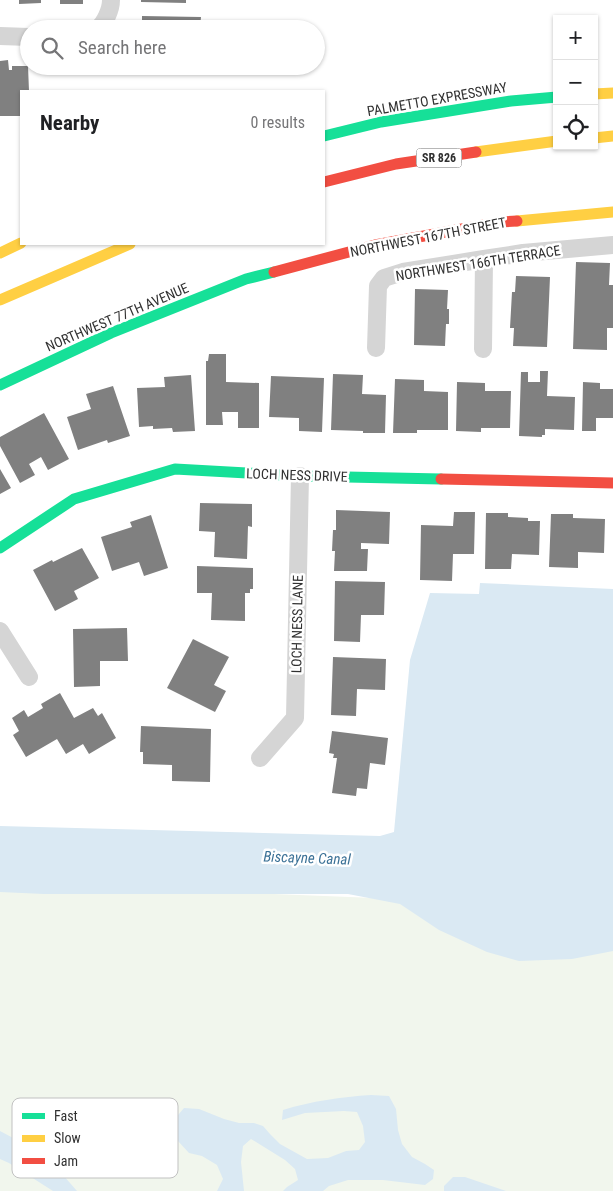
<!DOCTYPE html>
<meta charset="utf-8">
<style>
:root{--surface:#fff;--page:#f6f6f6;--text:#202124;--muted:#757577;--line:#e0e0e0}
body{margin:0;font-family:"Roboto Condensed",sans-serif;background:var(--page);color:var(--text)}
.controls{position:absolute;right:15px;top:15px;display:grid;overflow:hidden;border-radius:0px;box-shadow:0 1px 4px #0004}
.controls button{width:45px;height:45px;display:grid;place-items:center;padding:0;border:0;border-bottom:1px solid var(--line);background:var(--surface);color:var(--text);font:25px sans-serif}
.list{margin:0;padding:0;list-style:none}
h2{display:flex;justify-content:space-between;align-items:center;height:65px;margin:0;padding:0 20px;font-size:21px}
h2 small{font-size:16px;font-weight:400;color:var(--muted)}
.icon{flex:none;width:28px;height:28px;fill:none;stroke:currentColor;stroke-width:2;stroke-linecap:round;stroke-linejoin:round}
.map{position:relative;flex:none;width:613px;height:1191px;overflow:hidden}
.search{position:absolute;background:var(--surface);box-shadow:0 1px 4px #0004;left:20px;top:20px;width:305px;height:55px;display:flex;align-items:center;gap:12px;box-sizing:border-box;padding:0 18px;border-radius:28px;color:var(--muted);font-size:19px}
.panel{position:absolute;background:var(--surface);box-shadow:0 1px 4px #0004;left:20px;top:90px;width:305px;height:155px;border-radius:0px}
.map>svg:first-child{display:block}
.green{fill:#f1f6ed}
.water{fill:#dae9f3}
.building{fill:#808080}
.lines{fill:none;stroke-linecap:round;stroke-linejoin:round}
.street{stroke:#d5d5d5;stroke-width:18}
.fast{stroke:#16e098;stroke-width:11}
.slow{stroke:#ffcf43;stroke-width:11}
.jam{stroke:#f24e42;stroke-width:11}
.labels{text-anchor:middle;stroke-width:5;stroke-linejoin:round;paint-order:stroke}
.shield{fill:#fff;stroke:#6f6f6f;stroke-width:1}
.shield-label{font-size:12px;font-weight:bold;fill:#313131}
.street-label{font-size:14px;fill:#313131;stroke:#fff}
.water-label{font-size:15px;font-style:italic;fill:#3b7196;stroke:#fff}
.key{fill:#fff;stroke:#c1c1c1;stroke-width:1}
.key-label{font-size:14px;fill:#313131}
</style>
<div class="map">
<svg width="613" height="1191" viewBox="0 0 613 1191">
<rect width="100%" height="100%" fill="#fff"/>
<!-- green -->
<path class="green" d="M0,883L426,900L613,929V1191H0Z"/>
<!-- water -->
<path class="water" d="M480,583L613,589V951L572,959L519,961L487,952L439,930L400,904L348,894H44L0,892V826L380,836L394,832L410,660L430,593L479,594Z
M371,1095L389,1096L396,1109L398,1130L402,1144L412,1157L425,1164L434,1170L433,1179L425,1185L383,1180H348L329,1186L323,1191H283L287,1187L298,1180L295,1169L285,1160L251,1139L243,1146L241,1162L244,1191H217L223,1179L217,1165L202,1156L189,1153L178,1141L173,1121L184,1108L199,1109L224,1119L239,1123H254L263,1126L270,1134L280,1144L307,1159L328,1158L346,1151L359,1150L365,1142L363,1126L357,1112L344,1111L305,1113L282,1120L283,1110C312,1101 341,1097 371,1095Z
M0,1131L15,1139L56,1167L77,1191H53L9,1163L0,1159Z
M453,1177H465L506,1191H444V1186Z"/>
<!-- building -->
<path class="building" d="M19,0H41V3L19,4Z
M60,0H83V4H60Z
M141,0H186V3L141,2Z
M142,16L201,17L200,29H142Z
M8,60L9,70H12V66H28L29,91H21V116H0V61Z
M576,262L610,263L609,285H613V328H607V350L573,349Z
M516,276L550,277L547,347L513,346L514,328H510L512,292H515Z
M415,289L448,290L447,309H449V324H446L445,346L414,345Z
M209,354H226V382L259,383V428H238V412H222L223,425H206V361H208Z
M540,371H548L547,396L575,397L574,430L545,429V435H542V437L519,436L521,372H528V382H540Z
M333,374L363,375L362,394L386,395L385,433H363V431L331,430Z
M191,375L195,431L173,432L172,428L153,429V426L139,427L137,388L165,387L164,377Z
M271,376L324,378L322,432L299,431V418L269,417Z
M395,379L424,380V391L448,392V430H417V433H393Z
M457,382L485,383V391H511L510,428H481V432L456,431Z
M583,382L600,383V389H613V418H596V431H582Z
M113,386L130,436L108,443L107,440L78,450L67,417L91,409L86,394Z
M44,413L69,459L48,470L41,457L29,464L35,475L20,483L0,446V437Z
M0,469L11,488L0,494Z
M200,503L252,504V527L248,526L247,559L214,557L215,532L199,531Z
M336,510L390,512L389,544L361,543V549H368L367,571H334L335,551H332L333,530H336Z
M454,512H475L474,554H453L452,581L420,580L421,525L453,526Z
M486,513H508V517L528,518V521H540L539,555L512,554L511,569H485Z
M551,514H573V518L605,519L604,553L578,552V568L549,567Z
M151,515L168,568L144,576L139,562L112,571L101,537L132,527L130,522Z
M82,548L99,578L74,591L78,599L55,611L33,570L52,560L53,562Z
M197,566L253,568V589H250V593H245V621L211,620L212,593H197Z
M335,581L385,582L384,615H361L360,642L334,641Z
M127,628L128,661H100V686L74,687L73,629Z
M193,639L229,657L214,685L226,691L215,712L167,688Z
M333,657L386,659L385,690L357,689L356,716L331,715Z
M60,693L74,718L93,708L98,716L102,713L116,738L89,754L83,744L66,754L57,739L26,757L13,735L19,731L12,718L24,710L28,717L43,708L41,704Z
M141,726L211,729L210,782L172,781V765L143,764V752H140Z
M332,731L388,738L385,765L370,763L367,789L357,788L356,796L332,793L337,758H333L334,754L329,753Z"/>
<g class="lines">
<!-- street -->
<path class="street" d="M97,29C105,24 111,9 111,0
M0,36L29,37
M376,348L378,286L384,278L403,272L484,259L523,253L613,245
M483,349L484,259
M0,631L29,677
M260,758L295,718L300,476"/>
<!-- fast -->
<path class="fast" d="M324,136L381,122L511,101L557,97
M0,385L111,333L246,279L274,272
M0,548L74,499L175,469L300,476L441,479"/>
<!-- slow -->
<path class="slow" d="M594,94L613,93
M594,138L613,136
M476,152L557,141
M517,221L613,212
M0,253L21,243
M0,300L130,244"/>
<!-- jam -->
<path class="jam" d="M324,182L396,164L476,152
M274,272L375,245L500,222L517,221
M441,479L613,483"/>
</g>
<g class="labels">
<!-- shield labels -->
<rect class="shield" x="416.5" y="148.5" width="45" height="19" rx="4"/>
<g class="shield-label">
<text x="439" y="162">SR 826</text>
</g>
<!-- street labels -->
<g class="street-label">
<text transform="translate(437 99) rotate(-10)" y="5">PALMETTO EXPRESSWAY</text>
<text transform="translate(428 237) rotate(-11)" y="5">NORTHWEST 167TH STREET</text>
<text transform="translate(478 263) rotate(-9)" y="5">NORTHWEST 166TH TERRACE</text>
<text transform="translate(117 317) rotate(-23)" y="5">NORTHWEST 77TH AVENUE</text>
<text transform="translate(297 475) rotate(2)" y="5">LOCH NESS DRIVE</text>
<text transform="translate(297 624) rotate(-89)" y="5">LOCH NESS LANE</text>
</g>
<!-- water labels -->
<g class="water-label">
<text transform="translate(307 858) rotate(2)" y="5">Biscayne Canal</text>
</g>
</g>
<!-- legend -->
<rect x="12" y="1098" width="166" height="80" rx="8" class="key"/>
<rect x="22" y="1113" width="23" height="6" fill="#16e098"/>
<rect x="22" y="1135" width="23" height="7" fill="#ffcf43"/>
<rect x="22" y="1158" width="23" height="6" fill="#f24e42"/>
<g class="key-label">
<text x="54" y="1121">Fast</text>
<text x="54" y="1143">Slow</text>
<text x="54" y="1166">Jam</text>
</g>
</svg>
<div class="controls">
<button>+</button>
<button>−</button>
<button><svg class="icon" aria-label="locate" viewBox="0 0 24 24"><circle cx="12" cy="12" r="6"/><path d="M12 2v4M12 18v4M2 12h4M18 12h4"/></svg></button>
</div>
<div class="search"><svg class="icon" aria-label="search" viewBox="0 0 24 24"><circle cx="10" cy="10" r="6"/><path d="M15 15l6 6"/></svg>Search here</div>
<section class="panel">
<h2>Nearby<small>0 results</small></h2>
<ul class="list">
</ul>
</section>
</div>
